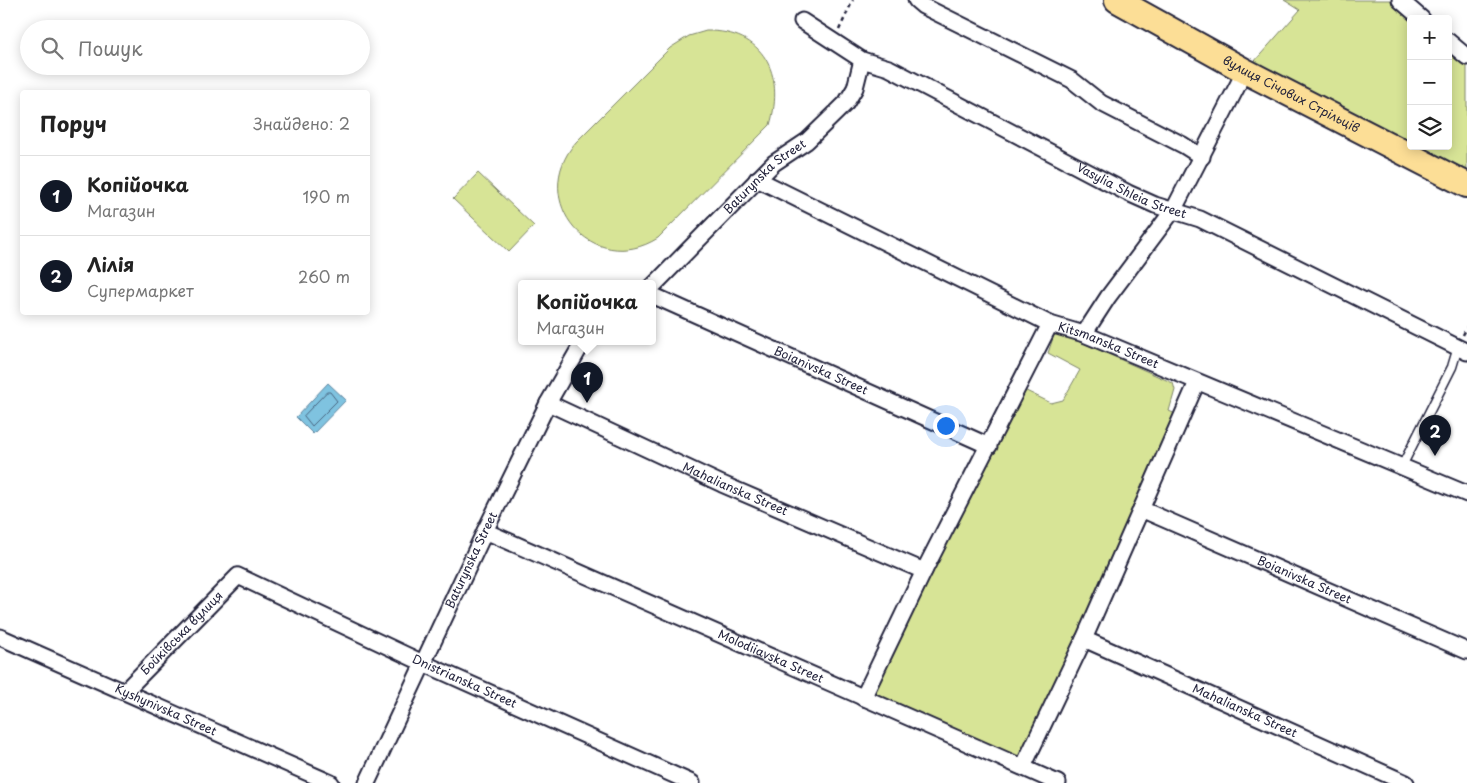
<!DOCTYPE html>
<html lang="uk">
<meta charset="utf-8">
<style>
:root{--surface:#fff;--page:#f6f6f6;--text:#222;--muted:#767676;--line:#e0e0e0;--accent:#111827}
body{margin:0;font-family:"Playpen Sans",sans-serif;background:var(--page);color:var(--text)}
.controls{position:absolute;right:15px;top:15px;display:grid;overflow:hidden;border-radius:5px;box-shadow:0 2px 12px #0003}
.controls button{width:45px;height:45px;display:grid;place-items:center;padding:0;border:0;border-bottom:1px solid var(--line);background:var(--surface);color:var(--text);font:25px sans-serif}
.you{position:absolute;left:945px;top:425px;width:18px;height:18px;margin:-12px;border:4px solid #fff;border-radius:50%;background:#1a73e8;box-shadow:0 0 0 8px #1a73e833}
.badge{display:grid;place-items:center;width:32px;height:32px;border-radius:50%;background:var(--accent);color:#fff;font-size:16px;font-weight:700}
.pin{position:absolute;translate:-50% -41px;filter:drop-shadow(0 1px 2px #0008)}
.pin::after{content:'';position:absolute;top:26px;width:18px;height:15px;background:inherit;clip-path:polygon(0 0,100% 0,50% 100%)}
.popup{position:absolute;left:518px;top:280px;width:138px;height:65px;box-sizing:border-box;display:grid;place-content:center;border-radius:5px;background:var(--surface);filter:drop-shadow(0 1px 4px #0005);font-size:16px;white-space:nowrap;color:var(--muted)}
.popup b{font-size:19px;color:var(--text)}
.popup::after{content:'';position:absolute;left:50%;top:100%;margin-left:-10px;border:10px solid transparent;border-top-color:var(--surface)}
.list{margin:0;padding:0;list-style:none}
h2{display:flex;justify-content:space-between;align-items:center;height:65px;margin:0;padding:0 20px;font-size:21px}
h2 small{font-size:16px;font-weight:400;color:var(--muted)}
.list li{display:grid;grid-template-columns:32px 1fr auto;gap:15px;align-items:center;box-sizing:border-box;height:80px;padding:0 20px;border-top:1px solid var(--line)}
.list b{display:block;font-size:19px;white-space:nowrap}
.list p{margin:0;font-size:16px;white-space:nowrap;color:var(--muted)}
.list em{font-size:16px;font-style:normal;color:var(--muted)}
.icon{flex:none;width:28px;height:28px;fill:none;stroke:currentColor;stroke-width:2;stroke-linecap:round;stroke-linejoin:round}
.map{position:relative;flex:none;width:1467px;height:783px;overflow:hidden}
.search{position:absolute;background:var(--surface);box-shadow:0 2px 12px #0003;left:20px;top:20px;width:350px;height:55px;display:flex;align-items:center;gap:12px;box-sizing:border-box;padding:0 18px;border-radius:28px;color:var(--muted);font-size:19px}
.panel{position:absolute;background:var(--surface);box-shadow:0 2px 12px #0003;left:20px;top:90px;width:350px;height:225px;border-radius:5px}
.map>svg:first-child{display:block}
.green{fill:#d7e496;stroke:#7c8368}
.water{fill:#7fc3e0;stroke:#5a839e}
.lines{fill:none;stroke-linecap:round;stroke-linejoin:round}
.shore{stroke:#47627d;stroke-width:1}
.lane-casing{stroke:#22223b;stroke-width:11}
.street-casing{stroke:#22223b;stroke-width:19}
.primary-casing{stroke:#22223b;stroke-width:28}
.path{stroke:#22223b;stroke-width:2.5;stroke-dasharray:4 4;stroke-linecap:butt}
.lane{stroke:#fff;stroke-width:8}
.street{stroke:#fff;stroke-width:15}
.primary{stroke:#fcde96;stroke-width:24}
.labels{text-anchor:middle;stroke-width:4;stroke-linejoin:round;paint-order:stroke}
.street-label{font-size:12px;fill:#22223b;stroke:#fff}
</style>
<div class="map">
<svg width="1467" height="783" viewBox="0 0 1467 783">
<rect width="100%" height="100%" fill="#fff"/>
<filter id="ink" filterUnits="userSpaceOnUse"><feTurbulence type="fractalNoise" baseFrequency=".02" numOctaves="2"/><feDisplacementMap in="SourceGraphic" scale="10" xChannelSelector="R" yChannelSelector="G"/><feConvolveMatrix kernelMatrix="1 2 1 2 8 2 1 2 1" color-interpolation-filters="sRGB"/></filter>
<g filter="url(#ink)">
<!-- green -->
<path class="green" d="M1284,0H1399L1411,19V146H1448V42L1467,57V186L1245,72L1300,10Z
M706,31C764,30 785,74 770,125L658,238C593,279 526,200 576,142L670,48L689,36Z
M478,173L534,226L509,252L453,199Z
M1061,333L1173,383L1175,390L1169,411L1182,417L1023,768L863,698L1018,387L1051,403L1063,400L1080,370L1048,353L1054,335Z"/>
<!-- water -->
<path class="water" d="M328,383L346,400L313,434L296,417Z"/>
<g class="lines">
<!-- shore -->
<path class="shore" d="M327,392H330L337,401L312,426L304,416Z"/>
<defs>
<path id="lane" d="M1402,466L1452,367L1458,347"/>
<g id="street">
<path d="M916,0L923,6L1072,80L1101,103L1183,145L1202,157"/>
<path d="M1400,0L1422,19"/>
<path id="s1" d="M802,21L862,60L889,68L1128,193L1155,205L1200,219L1467,352"/>
<path d="M1448,41L1467,57"/>
<path id="s2" d="M757,179L1050,324L1084,334L1467,494"/>
<path id="s3" d="M652,287L774,163L807,141L846,103L855,88L862,60"/>
<path id="s4" d="M652,295L989,446"/>
<path d="M1084,334L1108,297L1174,209L1245,71"/>
<path id="s5" d="M548,403L722,484L924,571"/>
<path id="s6" d="M1141,509L1467,651"/>
<path id="s7" d="M485,531L1058,783"/>
<path id="s8" d="M0,637L331,783"/>
<path id="s9" d="M1084,639L1406,783"/>
<path id="s10" d="M125,691L238,576L423,663L692,783"/>
<path d="M863,698L924,571L1050,324"/>
<path d="M1023,767L1084,639L1197,382"/>
<path id="s11" d="M367,783L485,531L548,403L583,342"/>
</g>
<g id="primary">
<path id="s12" d="M1117,0L1245,71L1467,185"/>
</g>
</defs>
<!-- lane casing -->
<use href="#lane" class="lane-casing"/>
<!-- street casing -->
<use href="#street" class="street-casing"/>
<!-- primary casing -->
<use href="#primary" class="primary-casing"/>
<!-- path -->
<path class="path" d="M839,30L853,0
M1463,335L1467,327"/>
<!-- lane -->
<use href="#lane" class="lane"/>
<!-- street -->
<use href="#street" class="street"/>
<!-- primary -->
<use href="#primary" class="primary"/>
</g>
</g>
<g class="labels">
<!-- street labels -->
<g class="street-label">
<text dy="4" stroke="none"><textPath href="#s12" startOffset="198">вулиця Січових Стрільців</textPath></text>
<text dy="4" stroke="none"><textPath href="#s3" startOffset="158">Baturynska Street</textPath></text>
<text dy="4" stroke="none"><textPath href="#s1" startOffset="372">Vasylia Shleia Street</textPath></text>
<text dy="4" stroke="none"><textPath href="#s2" startOffset="389">Kitsmanska Street</textPath></text>
<text dy="4" stroke="none"><textPath href="#s4" startOffset="185">Boianivska Street</textPath></text>
<text dy="4" stroke="none"><textPath href="#s5" startOffset="206">Mahalianska Street</textPath></text>
<text dy="4" stroke="none"><textPath href="#s11" startOffset="246">Baturynska Street</textPath></text>
<text dy="4" stroke="none"><textPath href="#s6" startOffset="178">Boianivska Street</textPath></text>
<text dy="4" stroke="none"><textPath href="#s10" startOffset="81">Бойківська вулиця</textPath></text>
<text dy="4" stroke="none"><textPath href="#s7" startOffset="312">Molodiiavska Street</textPath></text>
<text dy="4" stroke="none"><textPath href="#s10" startOffset="411">Dnistrianska Street</textPath></text>
<text dy="4" stroke="none"><textPath href="#s8" startOffset="181">Kyshynivska Street</textPath></text>
<text dy="4" stroke="none"><textPath href="#s9" startOffset="176">Mahalianska Street</textPath></text>
</g>
</g>
</svg>
<div class="controls">
<button>+</button>
<button>−</button>
<button><svg class="icon" aria-label="layers" viewBox="0 0 24 24"><path d="M12 4l9 5-9 5-9-5zM3 14l9 5 9-5"/></svg></button>
</div>
<div class="you"></div>
<div class="pin badge" style="left:587px;top:403px">1</div>
<div class="popup"><b>Копійочка</b>Магазин</div>
<div class="pin badge" style="left:1435px;top:456px">2</div>
<div class="search"><svg class="icon" aria-label="search" viewBox="0 0 24 24"><circle cx="10" cy="10" r="6"/><path d="M15 15l6 6"/></svg>Пошук</div>
<section class="panel">
<h2>Поруч<small>Знайдено: 2</small></h2>
<ul class="list">
<li><span class="badge">1</span><div><b>Копійочка</b><p>Магазин</p></div><em>190 m</em></li>
<li><span class="badge">2</span><div><b>Лілія</b><p>Супермаркет</p></div><em>260 m</em></li>
</ul>
</section>
</div>
